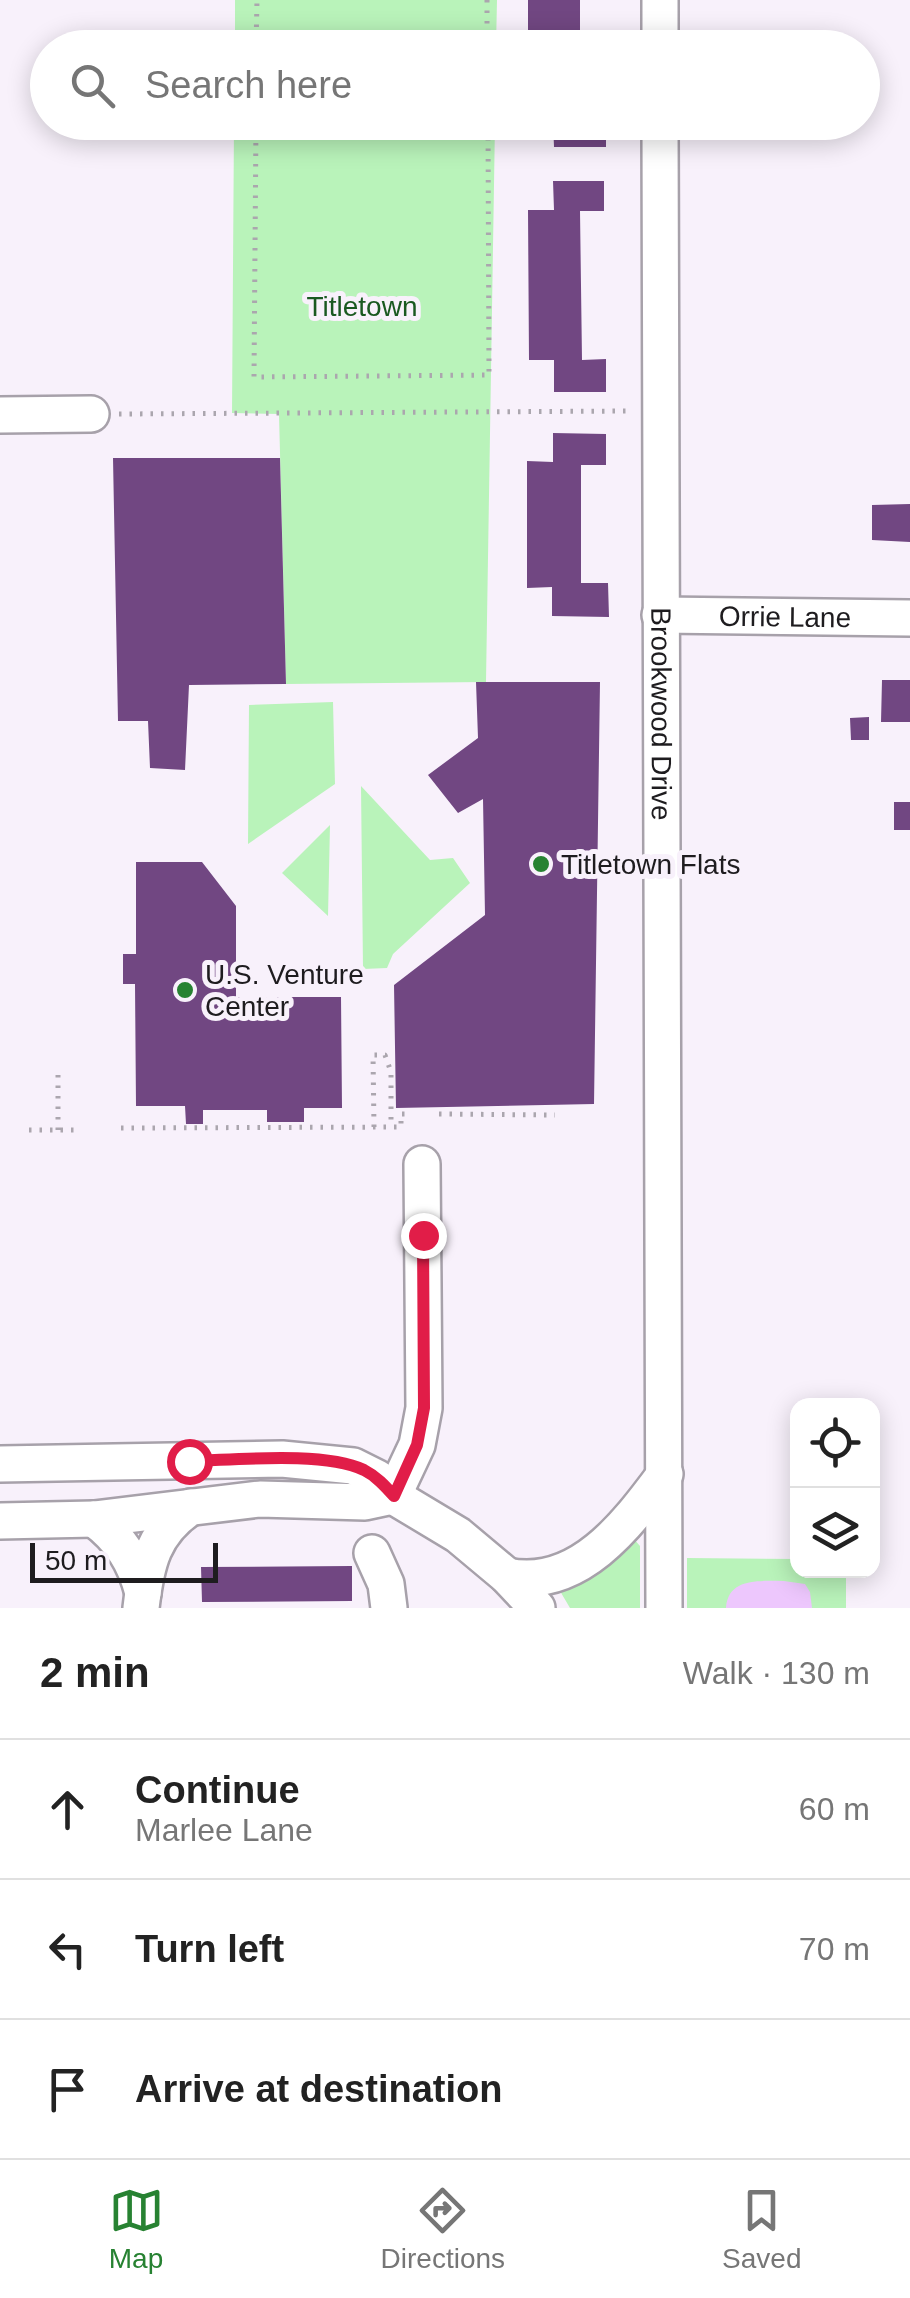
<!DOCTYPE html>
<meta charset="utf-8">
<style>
:root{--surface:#fff;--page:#f6f6f6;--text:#222;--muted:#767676;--line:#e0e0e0;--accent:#278232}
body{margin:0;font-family:Helvetica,sans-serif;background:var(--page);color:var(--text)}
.controls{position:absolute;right:30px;bottom:30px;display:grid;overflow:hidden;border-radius:20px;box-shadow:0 5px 25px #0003}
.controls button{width:90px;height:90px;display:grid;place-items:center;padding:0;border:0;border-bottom:2px solid var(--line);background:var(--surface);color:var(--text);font:50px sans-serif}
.scale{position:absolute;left:30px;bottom:25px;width:188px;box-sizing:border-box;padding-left:10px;border:5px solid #1e1c1f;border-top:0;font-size:28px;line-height:35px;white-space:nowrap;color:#1e1c1f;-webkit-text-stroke:8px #f8f1fb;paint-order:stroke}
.stop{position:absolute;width:30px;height:30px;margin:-22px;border:8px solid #e11d48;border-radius:50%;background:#fff}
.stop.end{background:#e11d48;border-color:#fff;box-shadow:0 2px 10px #0008}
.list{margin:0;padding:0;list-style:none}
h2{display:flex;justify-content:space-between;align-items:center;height:130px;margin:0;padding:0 40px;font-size:42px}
h2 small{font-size:32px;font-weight:400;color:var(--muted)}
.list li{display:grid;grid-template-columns:65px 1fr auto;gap:30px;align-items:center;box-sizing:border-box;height:140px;padding:0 40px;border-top:2px solid var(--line)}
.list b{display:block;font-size:38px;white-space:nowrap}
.list p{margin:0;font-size:32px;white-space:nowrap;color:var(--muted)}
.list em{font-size:32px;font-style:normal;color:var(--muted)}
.icon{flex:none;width:55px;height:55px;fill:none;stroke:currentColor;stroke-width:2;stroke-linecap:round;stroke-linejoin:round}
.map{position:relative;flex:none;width:910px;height:1608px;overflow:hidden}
.search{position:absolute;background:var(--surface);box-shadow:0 5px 25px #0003;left:30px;right:30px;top:30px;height:110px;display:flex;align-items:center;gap:25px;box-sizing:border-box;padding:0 35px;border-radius:55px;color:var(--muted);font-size:38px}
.sheet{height:550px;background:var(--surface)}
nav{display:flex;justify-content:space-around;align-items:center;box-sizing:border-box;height:140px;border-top:2px solid var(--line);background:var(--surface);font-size:28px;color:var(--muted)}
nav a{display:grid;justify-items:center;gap:5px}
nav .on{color:var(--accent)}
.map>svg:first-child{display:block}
.green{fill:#b9f3ba}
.water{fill:#edc7fd}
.building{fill:#714782}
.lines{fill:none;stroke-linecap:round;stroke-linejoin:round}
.minor-casing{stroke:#a7a1aa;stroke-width:40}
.path{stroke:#aba6ae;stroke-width:5;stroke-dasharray:2.5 8;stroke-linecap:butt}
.minor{stroke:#fff;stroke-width:35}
.route{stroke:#e11d48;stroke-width:12}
.poi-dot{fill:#278232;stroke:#f8f1fb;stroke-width:4}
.labels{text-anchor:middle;stroke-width:10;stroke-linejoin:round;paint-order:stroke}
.park-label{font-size:28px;fill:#1a5921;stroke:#f8f1fb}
.street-label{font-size:28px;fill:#1e1c1f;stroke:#f8f1fb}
.poi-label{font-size:28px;fill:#1e1c1f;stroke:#f8f1fb;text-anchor:start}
</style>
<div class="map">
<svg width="910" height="1608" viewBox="0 0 910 1608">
<rect width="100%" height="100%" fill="#f8f1fb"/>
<!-- green -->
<path class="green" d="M235,0H497L496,47H235Z
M234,123H495L486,682L286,684L279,414L232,413Z
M333,702L335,784L248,844L249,705Z
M361,786L430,860L453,858L470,883L393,954L387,968L363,969Z
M330,825L328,916L282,873Z
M633,1538L640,1546V1608H570L560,1591Z
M687,1558L797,1559L798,1570L846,1571V1608H687Z"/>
<!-- water -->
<path class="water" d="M784,1581L805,1584L810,1592L812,1608H726C728,1577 760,1581 784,1581Z"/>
<!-- building -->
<path class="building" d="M528,0H580V48H528Z
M553,122H606V147H554Z
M553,181H604V211H580L582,360L606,359V392H554V360H529L528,210H554Z
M553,433L606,434V465H581V583H608L609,617L552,616V587L527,588V461L553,462Z
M113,458H280L286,684L189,685L185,770L150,768L148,721H118Z
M910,504V542L872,540V505Z
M882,680H910V722H881Z
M476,682H600L594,1104L396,1108L394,985L485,915L483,799L458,813L428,775L478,738Z
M869,717V740H851L850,718Z
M894,802H910V830H894Z
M136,862H202L236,906V997H341L342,1108H304V1122H267V1110H203V1124H186L185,1106H136L135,984H123V954H136Z
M352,1566V1601L202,1602L201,1567Z"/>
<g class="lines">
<defs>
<g id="minor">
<path d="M660,0V48"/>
<path id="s1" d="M660,122L664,1608"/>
<path d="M0,415L91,414"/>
<path id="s2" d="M660,615L910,618"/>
<path d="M0,1464L282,1459L353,1466L377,1478L393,1496L458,1535L507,1576L537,1608"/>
<path d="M393,1496L417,1445L424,1408L422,1164"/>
<path d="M94,1519C121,1539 135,1562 143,1593"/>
<path d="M0,1521L94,1519L260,1499L365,1502L393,1496"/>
<path d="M372,1553L386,1584L389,1608"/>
<path d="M507,1576C578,1591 627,1525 665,1474"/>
<path d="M141,1608C146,1564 153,1532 191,1507"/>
</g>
</defs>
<!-- minor casing -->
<use href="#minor" class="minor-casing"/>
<!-- path -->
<path class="path" d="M487,0V48
M256,48L257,0
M256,122L254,377L489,375L488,122
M119,414L633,411
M58,1075V1130
M439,1114L555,1115
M374,1127L373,1055H385L391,1072V1126
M121,1128L401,1127V1114H406
M29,1130H77"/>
<!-- minor -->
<use href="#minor" class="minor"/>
</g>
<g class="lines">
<!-- route -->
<path class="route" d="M189,1461C236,1460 323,1451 364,1470C376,1476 385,1486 394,1496L417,1445L424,1408L423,1235"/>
</g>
<!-- markers -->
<g class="poi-dot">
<circle cx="541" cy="864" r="10"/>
<circle cx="185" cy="990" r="10"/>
</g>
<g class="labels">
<!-- park labels -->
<g class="park-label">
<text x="362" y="316">Titletown</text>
</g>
<!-- street labels -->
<g class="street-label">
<text dy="10" stroke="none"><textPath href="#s2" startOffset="125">Orrie Lane</textPath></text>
<text dy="10" stroke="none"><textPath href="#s1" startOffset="592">Brookwood Drive</textPath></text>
</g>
<!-- poi labels -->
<g class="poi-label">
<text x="561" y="874">Titletown Flats</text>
<text x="205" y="984">U.S. Venture<tspan x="205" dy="32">Center</tspan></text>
</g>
</g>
</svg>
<div class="controls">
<button><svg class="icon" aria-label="locate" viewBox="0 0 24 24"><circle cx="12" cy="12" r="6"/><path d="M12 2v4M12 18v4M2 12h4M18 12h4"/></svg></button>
<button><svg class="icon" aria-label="layers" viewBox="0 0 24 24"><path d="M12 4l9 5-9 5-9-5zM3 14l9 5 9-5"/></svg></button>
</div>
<div class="scale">50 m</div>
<div class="stop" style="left:189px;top:1461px"></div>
<div class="stop end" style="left:423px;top:1235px"></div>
<div class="search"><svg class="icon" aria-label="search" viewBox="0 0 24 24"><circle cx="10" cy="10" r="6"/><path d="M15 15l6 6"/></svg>Search here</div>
</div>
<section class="sheet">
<h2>2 min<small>Walk · 130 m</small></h2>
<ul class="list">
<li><svg class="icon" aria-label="ahead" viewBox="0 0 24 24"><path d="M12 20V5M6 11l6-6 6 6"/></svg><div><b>Continue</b><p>Marlee Lane</p></div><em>60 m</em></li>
<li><svg class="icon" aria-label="left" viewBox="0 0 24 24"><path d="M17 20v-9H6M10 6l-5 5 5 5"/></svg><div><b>Turn left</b></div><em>70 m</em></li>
<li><svg class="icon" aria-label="arrive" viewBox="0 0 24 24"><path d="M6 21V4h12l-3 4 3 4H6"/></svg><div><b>Arrive at destination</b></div></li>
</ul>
</section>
<nav>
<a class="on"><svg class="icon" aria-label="map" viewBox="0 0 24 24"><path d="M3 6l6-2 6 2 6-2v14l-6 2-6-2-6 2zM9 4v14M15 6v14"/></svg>Map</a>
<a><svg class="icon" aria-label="directions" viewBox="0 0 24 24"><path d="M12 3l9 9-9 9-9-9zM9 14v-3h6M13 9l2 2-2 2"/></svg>Directions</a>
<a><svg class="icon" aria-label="saved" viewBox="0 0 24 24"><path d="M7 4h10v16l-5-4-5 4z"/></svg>Saved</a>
</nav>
